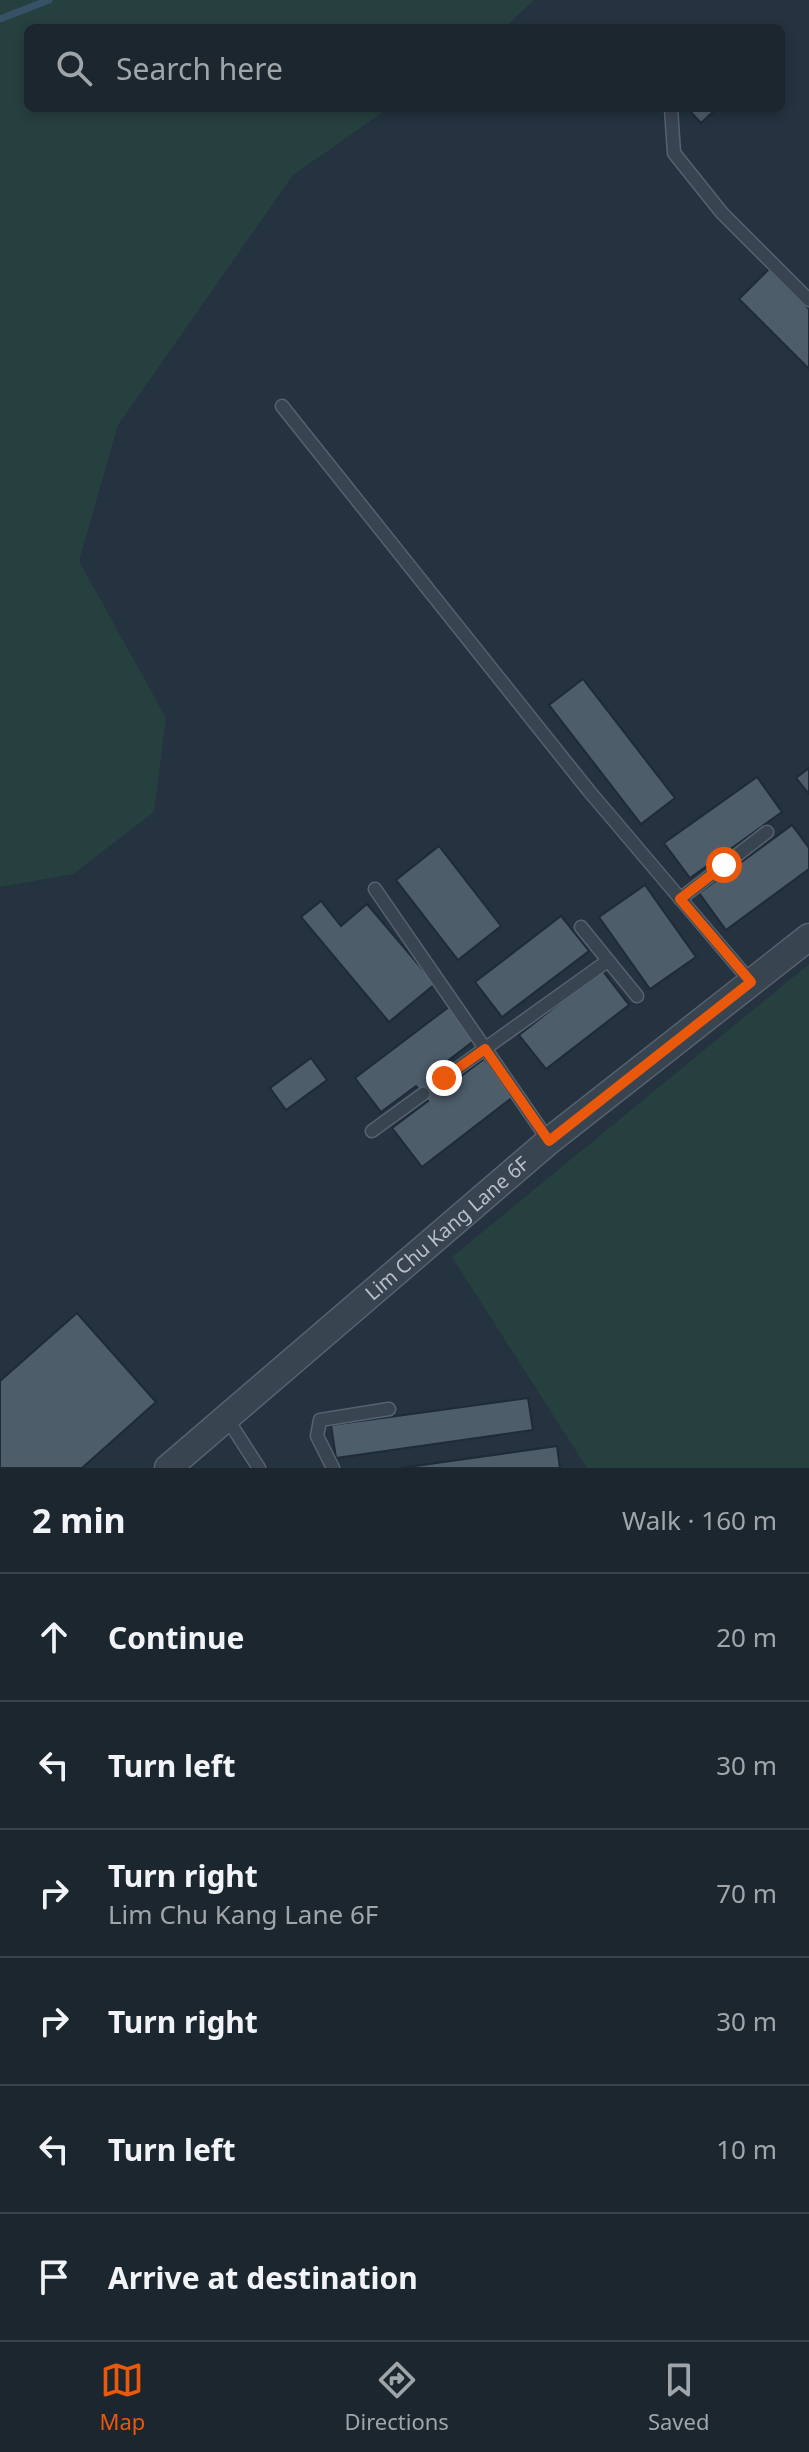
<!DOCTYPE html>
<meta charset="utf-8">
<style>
:root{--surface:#1b262f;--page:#242e37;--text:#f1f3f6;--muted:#a0a5aa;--line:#39434b;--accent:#ea580c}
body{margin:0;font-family:"Noto Sans",sans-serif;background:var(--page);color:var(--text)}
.stop{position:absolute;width:24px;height:24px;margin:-18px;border:6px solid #ea580c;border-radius:50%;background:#fff}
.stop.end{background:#ea580c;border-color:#fff;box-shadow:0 2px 8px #0008}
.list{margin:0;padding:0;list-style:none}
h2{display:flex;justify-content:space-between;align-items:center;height:104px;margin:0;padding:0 32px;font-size:34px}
h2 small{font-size:26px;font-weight:400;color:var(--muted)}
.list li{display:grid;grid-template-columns:52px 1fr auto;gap:24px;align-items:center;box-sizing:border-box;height:128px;padding:0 32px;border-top:2px solid var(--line)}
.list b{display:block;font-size:30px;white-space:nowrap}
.list p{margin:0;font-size:26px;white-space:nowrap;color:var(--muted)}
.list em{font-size:26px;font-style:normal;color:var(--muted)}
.icon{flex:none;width:44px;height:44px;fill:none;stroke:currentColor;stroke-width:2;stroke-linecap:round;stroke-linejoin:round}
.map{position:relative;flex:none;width:809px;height:1468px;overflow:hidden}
.search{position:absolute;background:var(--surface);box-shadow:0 4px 12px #0003;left:24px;right:24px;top:24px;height:88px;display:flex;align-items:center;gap:20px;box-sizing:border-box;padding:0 28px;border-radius:12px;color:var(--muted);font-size:30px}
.sheet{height:872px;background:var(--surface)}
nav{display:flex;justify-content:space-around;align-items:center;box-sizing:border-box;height:112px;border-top:2px solid var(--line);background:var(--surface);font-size:22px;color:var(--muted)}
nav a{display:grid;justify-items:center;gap:4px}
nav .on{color:var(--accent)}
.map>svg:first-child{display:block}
.green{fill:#26403f}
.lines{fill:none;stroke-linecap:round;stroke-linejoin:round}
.stream{stroke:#375266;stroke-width:7}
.building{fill:#4d5d6a;stroke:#1f2b36;stroke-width:2}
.service-casing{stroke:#56626d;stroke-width:15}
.minor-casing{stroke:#56626d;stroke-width:29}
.service{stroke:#38444f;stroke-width:12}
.minor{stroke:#38444f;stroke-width:26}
.route{stroke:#ea580c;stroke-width:10}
.labels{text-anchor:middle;stroke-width:8;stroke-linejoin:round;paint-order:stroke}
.street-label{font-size:20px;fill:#b4bfca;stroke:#1d2934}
</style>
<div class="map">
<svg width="809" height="1468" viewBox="0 0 809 1468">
<rect width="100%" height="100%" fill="#24333f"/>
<!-- green -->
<path class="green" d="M0,0H534L504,28H28V108H389L293,175L118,425L79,561L166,718L154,812L73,874L0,887Z
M809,964V1468H587L452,1257Z"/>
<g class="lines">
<!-- stream -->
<path class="stream" d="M0,19L49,0"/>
</g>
<!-- building -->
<path class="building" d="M687,108H717L701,123Z
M769,269L809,309V369L739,299Z
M583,679L675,798L641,824L549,705Z
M809,768V794L796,778Z
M757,777L782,812L690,878L664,843Z
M792,825L809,848V869L726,930L699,893Z
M439,846L501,926L458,960L396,880Z
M645,885L696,957L650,989L599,917Z
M321,901L341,926L367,904L435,984L389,1022L301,917Z
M561,916L589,951L502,1017L475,982Z
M602,970L629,1005L546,1069L519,1035Z
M450,1006L475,1040L437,1069L449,1085L484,1059L513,1097L422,1167L392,1128L428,1101L423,1094L416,1086L381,1112L355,1078Z
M311,1058L327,1080L286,1110L270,1088Z
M77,1313L156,1402L82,1468H0V1381Z
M528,1398L533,1430L336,1458L331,1425Z
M557,1446L560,1468H401Z"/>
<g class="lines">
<defs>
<path id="service" d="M671,108L674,153L722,213L809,300
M282,406L589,791L751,982
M375,889L549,1141
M680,899L767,832
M581,927L637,996
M444,1078L606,962
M372,1131L423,1094
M226,1417L259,1468
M333,1468L317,1436L320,1420L389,1409"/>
<g id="minor">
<path id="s1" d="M168,1468L549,1141L809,937"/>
</g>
</defs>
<!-- service casing -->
<use href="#service" class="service-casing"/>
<!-- minor casing -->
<use href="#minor" class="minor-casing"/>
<!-- service -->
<use href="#service" class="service"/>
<!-- minor -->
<use href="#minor" class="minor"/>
</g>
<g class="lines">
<!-- route -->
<path class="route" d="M444,1078L485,1049L549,1141L751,982L680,899L724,865"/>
</g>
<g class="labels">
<!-- street labels -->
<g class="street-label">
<text dy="7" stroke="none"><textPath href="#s1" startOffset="368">Lim Chu Kang Lane 6F</textPath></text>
</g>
</g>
</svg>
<div class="stop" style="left:724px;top:865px"></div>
<div class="stop end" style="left:444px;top:1078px"></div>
<div class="search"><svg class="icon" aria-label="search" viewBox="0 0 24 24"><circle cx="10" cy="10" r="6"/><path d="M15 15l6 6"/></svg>Search here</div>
</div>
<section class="sheet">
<h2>2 min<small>Walk · 160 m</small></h2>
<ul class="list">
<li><svg class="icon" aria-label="ahead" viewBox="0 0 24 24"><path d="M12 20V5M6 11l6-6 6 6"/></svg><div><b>Continue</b></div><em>20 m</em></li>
<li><svg class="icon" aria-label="left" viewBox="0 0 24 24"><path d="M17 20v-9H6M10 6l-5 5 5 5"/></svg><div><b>Turn left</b></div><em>30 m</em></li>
<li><svg class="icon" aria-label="right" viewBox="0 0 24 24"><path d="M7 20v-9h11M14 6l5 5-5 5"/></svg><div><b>Turn right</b><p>Lim Chu Kang Lane 6F</p></div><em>70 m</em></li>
<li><svg class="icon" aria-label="right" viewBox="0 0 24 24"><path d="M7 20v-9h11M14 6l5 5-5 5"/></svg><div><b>Turn right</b></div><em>30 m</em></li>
<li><svg class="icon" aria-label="left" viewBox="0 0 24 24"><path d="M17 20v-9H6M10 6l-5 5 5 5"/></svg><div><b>Turn left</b></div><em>10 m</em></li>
<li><svg class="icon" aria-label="arrive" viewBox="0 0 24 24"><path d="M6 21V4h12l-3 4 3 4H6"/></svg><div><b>Arrive at destination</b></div></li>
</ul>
</section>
<nav>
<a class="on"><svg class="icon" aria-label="map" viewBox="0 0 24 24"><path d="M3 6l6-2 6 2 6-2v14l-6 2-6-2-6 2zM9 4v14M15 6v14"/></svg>Map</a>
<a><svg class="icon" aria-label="directions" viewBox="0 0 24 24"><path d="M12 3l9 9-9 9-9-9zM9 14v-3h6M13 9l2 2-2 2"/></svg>Directions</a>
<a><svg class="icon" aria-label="saved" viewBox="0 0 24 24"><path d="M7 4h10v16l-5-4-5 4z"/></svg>Saved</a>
</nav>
